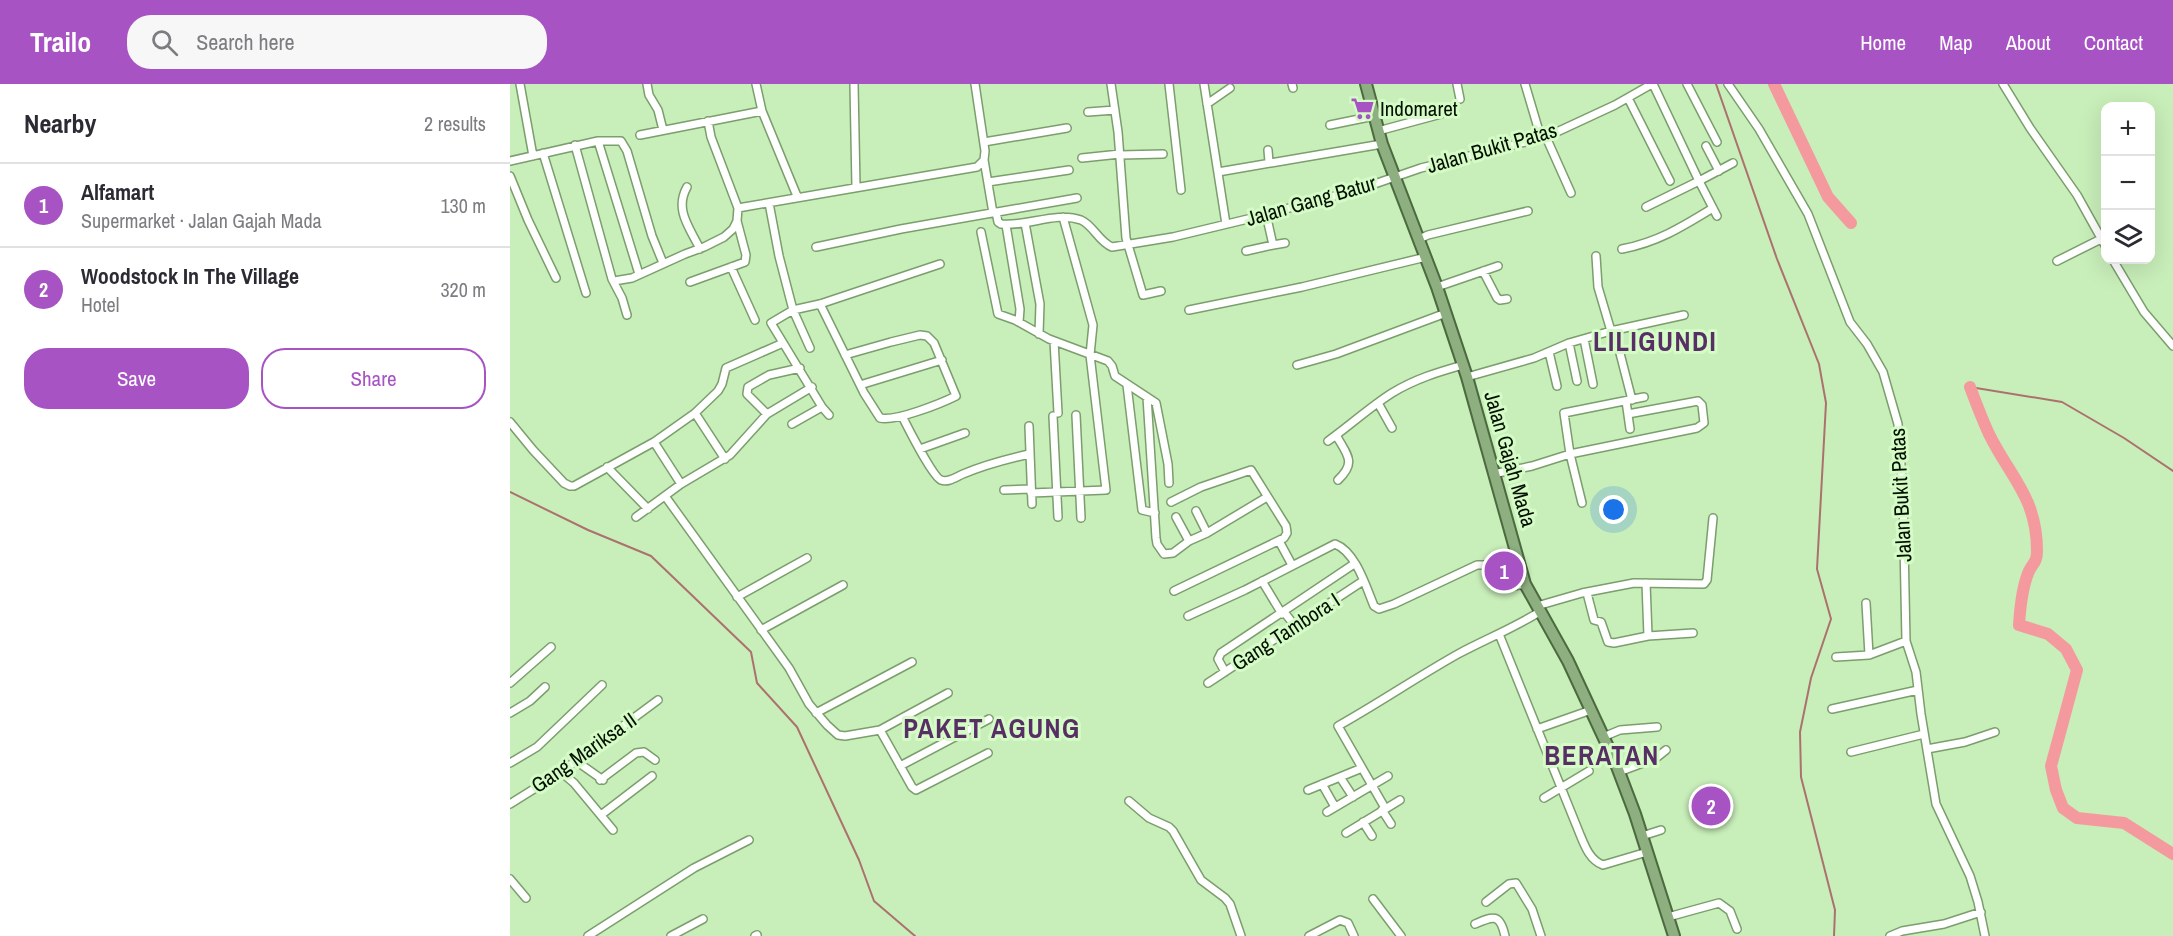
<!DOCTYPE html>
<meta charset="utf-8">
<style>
:root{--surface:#fff;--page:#f7f7f7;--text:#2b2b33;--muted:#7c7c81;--line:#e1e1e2;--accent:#a753c3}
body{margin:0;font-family:"Archivo Narrow",sans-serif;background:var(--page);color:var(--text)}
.controls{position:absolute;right:18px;top:18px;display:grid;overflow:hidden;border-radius:12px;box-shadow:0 6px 24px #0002}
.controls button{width:54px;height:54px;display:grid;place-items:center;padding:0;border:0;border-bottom:2px solid var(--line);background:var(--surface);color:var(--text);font:30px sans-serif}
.you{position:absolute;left:1104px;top:426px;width:21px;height:21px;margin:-15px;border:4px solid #fff;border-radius:50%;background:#1a73e8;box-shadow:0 0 0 9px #1a73e833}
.badge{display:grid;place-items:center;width:39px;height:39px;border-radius:50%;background:var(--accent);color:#fff;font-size:20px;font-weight:700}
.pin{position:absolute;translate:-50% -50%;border:3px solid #fff;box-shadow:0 2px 6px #0006}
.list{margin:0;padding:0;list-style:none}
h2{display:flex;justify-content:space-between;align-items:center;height:78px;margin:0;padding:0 24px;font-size:26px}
h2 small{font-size:20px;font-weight:400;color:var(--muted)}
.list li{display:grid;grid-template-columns:39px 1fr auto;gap:18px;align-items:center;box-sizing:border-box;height:84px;padding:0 24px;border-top:2px solid var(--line)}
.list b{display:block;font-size:22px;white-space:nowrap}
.list p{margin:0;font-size:20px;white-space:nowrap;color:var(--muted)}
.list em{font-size:20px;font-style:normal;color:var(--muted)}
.actions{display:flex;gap:12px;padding:18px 24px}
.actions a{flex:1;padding:14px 0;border:2px solid var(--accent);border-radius:24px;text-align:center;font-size:21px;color:var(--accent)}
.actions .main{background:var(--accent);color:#fff}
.icon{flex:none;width:33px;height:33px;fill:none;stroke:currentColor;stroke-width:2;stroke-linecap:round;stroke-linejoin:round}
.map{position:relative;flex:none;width:1663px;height:852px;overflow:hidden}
header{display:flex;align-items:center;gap:36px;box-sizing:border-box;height:84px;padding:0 30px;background:var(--accent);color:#fff}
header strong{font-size:28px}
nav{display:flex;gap:33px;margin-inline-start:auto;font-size:21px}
.search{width:420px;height:54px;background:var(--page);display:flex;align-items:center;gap:15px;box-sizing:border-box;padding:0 21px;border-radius:24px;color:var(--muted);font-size:22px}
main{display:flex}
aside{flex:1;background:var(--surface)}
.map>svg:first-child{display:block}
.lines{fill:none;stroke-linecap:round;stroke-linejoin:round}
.stream{stroke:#ac716f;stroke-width:2}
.river{stroke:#f49a9e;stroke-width:12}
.minor-casing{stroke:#7b9e6d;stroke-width:10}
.trunk-casing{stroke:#4c6a3f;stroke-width:14}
.minor{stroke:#fff;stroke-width:7}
.trunk{stroke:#8eaf80;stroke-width:10}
.labels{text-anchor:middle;stroke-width:6;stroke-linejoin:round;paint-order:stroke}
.poi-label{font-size:21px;fill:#041001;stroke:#d5fbc6;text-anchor:start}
.street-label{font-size:21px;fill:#041001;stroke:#d5fbc6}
.district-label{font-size:27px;font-weight:bold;letter-spacing:1.5px;fill:#572f65;stroke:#d5fbc6}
</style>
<header>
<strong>Trailo</strong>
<div class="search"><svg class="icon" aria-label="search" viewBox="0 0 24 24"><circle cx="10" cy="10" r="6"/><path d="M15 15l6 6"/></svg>Search here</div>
<nav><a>Home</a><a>Map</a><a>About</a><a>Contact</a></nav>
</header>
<main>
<aside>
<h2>Nearby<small>2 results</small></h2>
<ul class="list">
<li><span class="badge">1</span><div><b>Alfamart</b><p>Supermarket · Jalan Gajah Mada</p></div><em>130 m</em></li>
<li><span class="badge">2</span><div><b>Woodstock In The Village</b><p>Hotel</p></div><em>320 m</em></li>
</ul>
<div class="actions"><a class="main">Save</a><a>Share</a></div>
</aside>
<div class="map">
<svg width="1663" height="852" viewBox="0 0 1663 852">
<rect width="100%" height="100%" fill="#c8eeb9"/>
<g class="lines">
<!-- stream -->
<path class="stream" d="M1206,0L1267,175L1309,280L1316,319L1307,485L1321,535L1301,594L1290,648L1291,693L1325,826L1324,852
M1460,303L1552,318L1614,354L1663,387
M0,408L78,446L141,472L241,568L247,599L287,643L349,776L364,817L405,852"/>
<!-- river -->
<path class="river" d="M1264,0L1318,113L1341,139
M1460,303C1466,319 1472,335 1479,350C1500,393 1527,413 1527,467C1527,478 1523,479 1519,487C1512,503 1510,525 1509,541L1538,550L1556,565L1567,586L1541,682L1546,706L1553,724L1567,734L1614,739L1663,770"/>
<defs>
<path id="minor" d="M10,0L23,72
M137,0L139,11L148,26L153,46
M246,0L252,27L287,112
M344,0L346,103
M601,0L608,48L616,154L633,211L651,207
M659,0L671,106
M694,0L716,140
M782,0L783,4
M947,0L950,15
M1015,0L1031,54
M1177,0L1207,58
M1218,0L1249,45L1298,130L1340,238L1357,260L1373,288L1388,340L1393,410L1396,557L1406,588L1411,630L1426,720L1460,792L1468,818L1475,852
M1493,0L1520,44L1567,111L1596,163
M1118,14L1160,97
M697,20L720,4
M578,28L605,26
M820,41L864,32
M868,47L931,30
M130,51L252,27
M1036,53L1061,109
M88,57L129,190
M474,58L557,44
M65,61L102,195L112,214L117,231
M1196,62L1209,87
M758,66L759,78
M33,69L76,209
M610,71L653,70
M572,74L610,70
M474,76L483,129
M0,77L88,57H111L117,67L142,152L153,179
M708,88L872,60
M0,92L18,136L46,194
M478,98L559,86
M177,103C164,126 180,144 190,165
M259,119L269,172L283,226L300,264
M1136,123L1189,97L1143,0
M228,124L467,83L474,76L475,67L465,0
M486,128L488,138L491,140C518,143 545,127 571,136C583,141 589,158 602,163L663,153L742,134L847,106L911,84L1036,53L1105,21L1142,0
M756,130L763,161L775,159
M1207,132L1189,97L1223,79
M515,139L530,220L529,250
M496,141L510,225L509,238
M471,148L488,230L505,236L539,255L598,277L602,282L605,292L646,319L658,380L659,399
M909,155L918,151L1018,127
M306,163L391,145L567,114
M1112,165C1148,158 1172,143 1203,124
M736,167L763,161
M1086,172L1088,203L1101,247
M1603,176L1634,228L1663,262
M1547,177L1591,155
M221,183L245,236
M973,187L987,214L990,216L997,215
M104,197L122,194L175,170L194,163L214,153L223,145L227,137L228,124L201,53L198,37
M180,198L235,178L236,171L227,137
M927,203L988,182
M310,220L354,309L370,334C385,338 432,319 446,312L424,259L417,252L410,251L381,258L335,271
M679,226L792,203L916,173
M1104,246L1122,316
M1074,255L1083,300
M544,257L548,329
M1059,259L1067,297
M1039,268L1047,302
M787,281L826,270L936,229
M957,293L1024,274L1059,259L1101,247L1174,231
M350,301L432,276
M617,301L632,426L645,429
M637,313L646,454L647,460L654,470L663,469L679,457L697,449L757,413
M1116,317L1120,345
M868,319L882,344
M185,329L215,375
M257,330L237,310L238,303L259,291L290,284
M319,331L312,323L261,239L283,226L310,220L430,180
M566,331L571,434
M392,332C397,342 423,393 431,396C438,399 446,393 453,390C474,381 497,375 519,370
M543,332L548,433
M0,338L23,366L54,399L60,402H64L144,358L185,329L208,307L212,300L216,284L273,259
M282,340L312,323
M519,342L522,420
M826,351C837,371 847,378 828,396
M818,357C839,342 860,323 882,309C905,295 928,288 953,281
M144,358L171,400
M410,365L455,349
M97,383L138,425
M983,390L1022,382L1060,370L1187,344L1194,339L1192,321L1188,317L1118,330
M494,406L521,405
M521,409L596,406L580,271L583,241L553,133
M155,412L279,584L299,620L317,641L328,651L335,652L370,646L402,703L406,706L478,669
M661,418L691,403L741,386L776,442L777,449L774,454L664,507
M1072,419L1060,370L1054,329L1134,313
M686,427L697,449
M126,433L171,400L220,371L257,330L302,303
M666,433L679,457
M769,457L782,481
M752,497L772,530
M1077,509L1084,536L1091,538L1098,558L1104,559L1138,552L1136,499
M227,513L297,474
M1356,519L1359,571
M1027,522L1072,509L1124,499L1194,500L1197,496L1203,434
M774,528L785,542
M678,532L735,506L825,460C846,468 856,503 864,522L869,525L884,520L967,481H974L992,502L998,503L1015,500
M251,546L333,501
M989,550L1069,748C1074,760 1079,776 1093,781L1137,768
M1138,552L1183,549
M1326,573L1359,571L1396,557
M715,588L708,575L711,569L844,480
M0,599L41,563
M698,599L853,497
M1322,625L1408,606
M0,629L20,617L35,603
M306,629L402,578
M1027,645L1081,626
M370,646L438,609
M1093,653L1110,646L1147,643
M1417,665L1455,658L1485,648
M1341,668L1414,650
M66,677L93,696
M0,679L27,663L92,601
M390,682L479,635
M51,688L64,699L103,746
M1109,688L1146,674L1156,666
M830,693L843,713
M90,696L126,669L134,668L145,676
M812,700L825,723
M798,706L852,684
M1034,714L1079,687
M619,717L639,734L659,743L663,747L691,796L715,814L720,820L731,852
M0,720L51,688L148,616
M875,724L828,642C869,619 907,593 948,570C976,555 1004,544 1031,527
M872,726L881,740
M817,728L878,692
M91,731L142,692
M853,738L862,752
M836,749L890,716
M1132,752L1151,746
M0,795L16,814
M863,815L891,852
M976,818L999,800L1006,799L1022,825L1031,852
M1158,833L1209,819L1220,827L1227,845
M965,840C983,832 990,829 995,852
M78,852L184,784L239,756
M161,852L193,835
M245,852L247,851
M799,852L830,836L838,839L844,852
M1380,852L1392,847L1434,840L1471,828"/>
<path id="trunk" d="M856,0L872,60L927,203L957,293L1015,500L1058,577L1106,680L1125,730L1164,852"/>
</defs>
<!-- minor casing -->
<use href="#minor" class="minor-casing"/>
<!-- trunk casing -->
<use href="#trunk" class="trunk-casing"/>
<!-- minor -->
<use href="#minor" class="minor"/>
<!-- trunk -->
<use href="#trunk" class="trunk"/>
</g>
<!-- icons -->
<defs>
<symbol id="supermarket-bare" viewBox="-9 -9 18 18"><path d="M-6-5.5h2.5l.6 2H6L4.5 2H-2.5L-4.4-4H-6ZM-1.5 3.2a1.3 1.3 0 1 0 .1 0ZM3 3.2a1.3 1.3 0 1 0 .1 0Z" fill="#a753c3" stroke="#d5fbc6" stroke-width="2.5" paint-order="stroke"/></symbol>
</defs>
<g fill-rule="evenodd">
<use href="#supermarket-bare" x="836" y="8" width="33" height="33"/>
</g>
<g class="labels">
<!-- poi labels -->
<g class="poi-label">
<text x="870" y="32">Indomaret</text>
</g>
<!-- street labels -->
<g class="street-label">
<text transform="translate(982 64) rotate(-16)" y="7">Jalan Bukit Patas</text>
<text transform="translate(801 117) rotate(-16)" y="7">Jalan Gang Batur</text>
<text transform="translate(1000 375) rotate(74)" y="7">Jalan Gajah Mada</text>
<text transform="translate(1391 411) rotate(-93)" y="7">Jalan Bukit Patas</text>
<text transform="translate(776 548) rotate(-33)" y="7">Gang Tambora I</text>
<text transform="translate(74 669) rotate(-35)" y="7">Gang Mariksa II</text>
</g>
<!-- district labels -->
<g class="district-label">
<text x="1145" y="267">LILIGUNDI</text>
<text x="482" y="654">PAKET AGUNG</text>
<text x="1092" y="681">BERATAN</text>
</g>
</g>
</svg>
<div class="controls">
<button>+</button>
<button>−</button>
<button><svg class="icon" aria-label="layers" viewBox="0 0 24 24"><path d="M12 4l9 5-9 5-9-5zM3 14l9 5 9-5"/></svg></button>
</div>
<div class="you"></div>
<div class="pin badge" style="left:994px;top:487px">1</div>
<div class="pin badge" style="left:1201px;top:722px">2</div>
</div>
</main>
